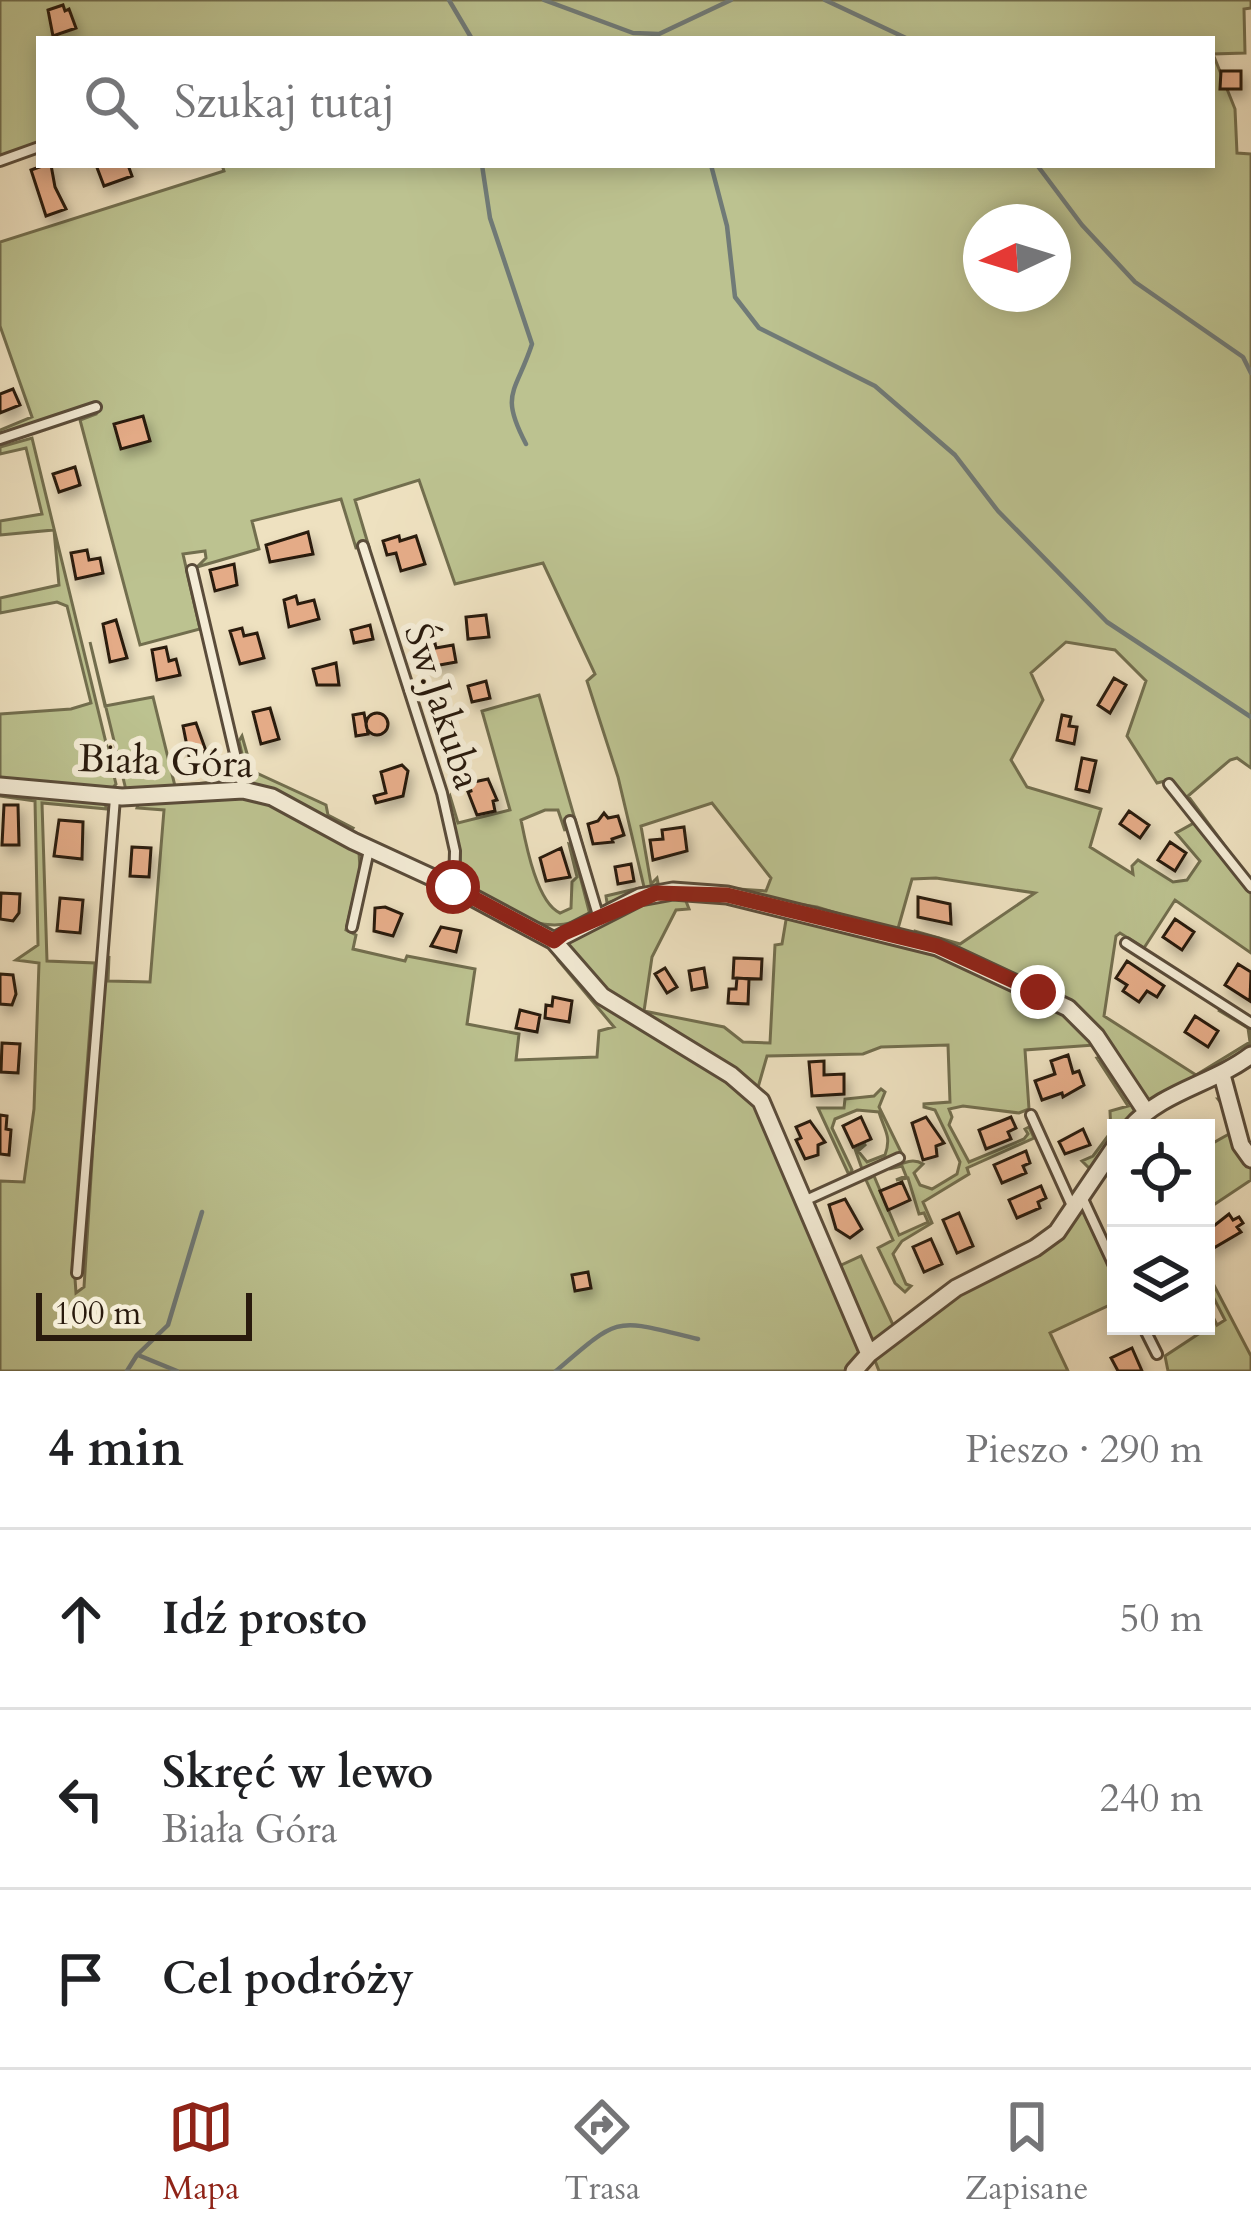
<!DOCTYPE html>
<html lang="pl">
<meta charset="utf-8">
<style>
:root{--surface:#fff;--page:#f2f2f2;--text:#202124;--muted:#757577;--line:#e0e0e0;--accent:#8f2418}
body{margin:0;font-family:Cardo,serif;background:var(--page);color:var(--text)}
.controls{position:absolute;right:36px;bottom:36px;display:grid;overflow:hidden;border-radius:0px;box-shadow:0 6px 18px #0003}
.controls button{width:108px;height:108px;display:grid;place-items:center;padding:0;border:0;border-bottom:3px solid var(--line);background:var(--surface);color:var(--text);font:60px sans-serif}
.compass{position:absolute;left:963px;top:204px;width:108px;height:108px;border-radius:50%;background:var(--surface);box-shadow:0 6px 18px #0003;rotate:266deg}
.scale{position:absolute;left:36px;bottom:30px;width:216px;box-sizing:border-box;padding-left:12px;border:6px solid #291a0d;border-top:0;font-size:33px;line-height:42px;white-space:nowrap;color:#291a0d;-webkit-text-stroke:9px #f4ecd6;paint-order:stroke}
.stop{position:absolute;width:36px;height:36px;margin:-27px;border:9px solid #8f2418;border-radius:50%;background:#fff}
.stop.end{background:#8f2418;border-color:#fff;box-shadow:0 3px 12px #0008}
.list{margin:0;padding:0;list-style:none}
h2{display:flex;justify-content:space-between;align-items:center;height:156px;margin:0;padding:0 48px;font-size:51px}
h2 small{font-size:39px;font-weight:400;color:var(--muted)}
.list li{display:grid;grid-template-columns:78px 1fr auto;gap:36px;align-items:center;box-sizing:border-box;height:180px;padding:0 48px;border-top:3px solid var(--line)}
.list b{display:block;font-size:45px;white-space:nowrap}
.list p{margin:0;font-size:39px;white-space:nowrap;color:var(--muted)}
.list em{font-size:39px;font-style:normal;color:var(--muted)}
.icon{flex:none;width:66px;height:66px;fill:none;stroke:currentColor;stroke-width:2;stroke-linecap:round;stroke-linejoin:round}
.map{position:relative;flex:none;width:1251px;height:1371px;overflow:hidden}
.search{position:absolute;background:var(--surface);box-shadow:0 6px 18px #0003;left:36px;right:36px;top:36px;height:132px;display:flex;align-items:center;gap:30px;box-sizing:border-box;padding:0 42px;border-radius:0px;color:var(--muted);font-size:45px}
.sheet{height:696px;background:var(--surface)}
nav{display:flex;justify-content:space-around;align-items:center;box-sizing:border-box;height:168px;border-top:3px solid var(--line);background:var(--surface);font-size:33px;color:var(--muted)}
nav a{display:grid;justify-items:center;gap:6px}
nav .on{color:var(--accent)}
.map>svg:first-child{display:block}
.green{fill:#bcc290;stroke:#726e4e;stroke-width:3;fill-rule:evenodd}
.lines{fill:none;stroke-linecap:round;stroke-linejoin:round}
.stream{stroke:#707a77;stroke-width:4.5}
.building{fill:#e4ab87;stroke:#291a0d;stroke-width:3;filter:url(#shadow)}
.service-casing{stroke:#5a4c3a;stroke-width:14}
.minor-casing{stroke:#5a4c3a;stroke-width:21}
.service{stroke:#f4ecd6;stroke-width:8}
.minor{stroke:#f4ecd6;stroke-width:15}
.route{stroke:#8f2418;stroke-width:15}
.labels{text-anchor:middle;stroke-width:12;stroke-linejoin:round;paint-order:stroke}
.street-label{font-size:39px;fill:#291a0d;stroke:#f4ecd6}
</style>
<div class="map">
<svg width="1251" height="1371" viewBox="0 0 1251 1371">
<defs>
<filter id="shadow"><feDropShadow dx="4" dy="7" stdDeviation="6" flood-color="#0004"/></filter>
</defs>
<rect width="100%" height="100%" fill="#eee1c0"/>
<filter id="stains"><feTurbulence type="fractalNoise" baseFrequency=".00167" numOctaves="4"/><feColorMatrix values="0 0 0 0 .2 0 0 0 0 .09 0 0 0 0 .02 0 0 0 .5 -.17"/></filter>
<radialGradient id="worn" r=".72"><stop offset=".6" stop-color="#630" stop-opacity="0"/><stop offset="1" stop-color="#630" stop-opacity=".3"/></radialGradient>
<!-- green -->
<path class="green" d="M0,0H1251V8L1244,9L1245,53L1213,54L1235,109L1237,153L1251,154V768L1237,758L1230,760L1188,796L1251,881L1169,780L1157,783L1127,736L1146,681L1115,650L1066,642L1031,673L1043,700L1011,760L1027,787L1101,809L1090,847L1133,874L1132,866L1138,860L1173,882L1187,880L1200,861L1176,833L1194,823L1251,894V953L1175,900L1144,948L1120,933L1116,936L1104,1016L1196,1075L1250,1042L1248,1028L1218,1010L1251,1028V1050L1153,1100L1145,1099L1098,1029L914,935L915,931L960,944L1035,893L936,878L912,879L897,932L817,907L678,885L766,891L771,878L712,803L641,826L651,884L657,878L658,883L651,889L607,903L606,896L644,887L618,777L587,681L595,674L543,563L455,584L419,480L355,500L369,547L356,548L341,499L252,521L259,549L197,567L206,558L205,551L183,554L200,629L140,645L80,420L96,414L94,404L0,434V430L32,417L0,326V242L224,171L222,165H1212V39H39V142L0,156ZM981,222H1053V294H981Z
M32,438L116,784L111,790L0,781V714L71,709L91,703L67,606L57,602L0,613V598L59,585L54,530L0,535V521L42,514L26,448L0,454V447Z
M90,642L105,706L153,697L175,786L233,780L235,773L226,723L237,774L232,785L126,790Z
M539,695L596,892L572,818L565,819V831L558,810H545L521,820C526,845 537,903 560,913L571,908L572,882L577,877L569,844L572,845L590,915C544,942 503,908 461,886L460,853L448,799L450,796L458,823L510,810L482,711Z
M242,736L252,771L326,805L328,815L353,828L350,832L253,786L248,780L239,741Z
M0,791L103,800L107,809L42,803L47,961L95,963L73,1249L76,1293L84,1287L103,987L109,956L108,981L150,982L164,810L137,808L139,802L225,794L265,799L359,852L360,869L346,930L356,935L353,949L405,961L407,956L475,969L467,1024L519,1034L516,1060L597,1057L599,1031L614,1027L558,960L565,951L564,941L636,903L684,896L689,909L676,910L652,957L644,1011L724,1027L743,1042L770,1043L775,945L782,944L787,914L938,952L1073,1018L1095,1045L1025,1050L1029,1109L1019,1113L963,1106L949,1109L952,1117L949,1125L969,1162L1024,1139L1028,1134L1025,1129L1029,1127L1034,1138L967,1168L969,1174L923,1202L932,1223L902,1241L893,1254L906,1284L911,1286L905,1292L895,1283L878,1248L893,1240L866,1180L874,1176L899,1235L928,1222L924,1213L919,1214L908,1178L896,1180L906,1176L902,1166L889,1169C901,1164 912,1157 923,1164L914,1173L920,1185L932,1189L957,1174L960,1162L935,1110L924,1107V1104L950,1102L948,1045L881,1047L863,1054L767,1056L757,1091L862,1351L850,1371H0V1181L24,1182L34,1109L39,963L16,960L38,945L35,801L0,796Z
M1103,1057L1136,1113L1126,1128H1116V1141L1091,1170L1082,1161L1093,1156L1111,1132L1110,1111L1128,1106L1097,1058Z
M881,1089L885,1092L879,1107L901,1152L862,1169L855,1149L866,1144L858,1151L867,1162L885,1155C892,1136 884,1130 879,1112L857,1110L835,1119L832,1128L852,1170L849,1175L818,1108H844L845,1099L874,1096Z
M1218,1099H1223L1251,1164V1180L1206,1210V1147L1229,1134L1225,1108Z
M1081,1207L1116,1281V1302L1050,1333L1068,1371H879L874,1358C940,1304 1012,1258 1081,1207Z
M861,1256L894,1327L939,1295L873,1343L835,1268Z
M1206,1270L1251,1356V1371H1168L1165,1356L1212,1325L1206,1303L1217,1325L1225,1320L1206,1283Z"/>
<g class="lines">
<!-- stream -->
<path class="stream" d="M449,0L472,39
M544,0L633,33L659,34L731,0
M825,0L908,39
M482,165L490,218L532,344C516,393 499,393 526,444
M711,165L727,226L735,297L759,328L875,386L955,455L998,511L1107,622L1251,717
M1037,165L1082,225L1135,282L1243,357L1251,373
M138,1355L177,1371
M127,1371L137,1355L168,1325L202,1212
M556,1371C622,1314 614,1319 698,1339"/>
</g>
<!-- building -->
<path class="building" d="M63,5L65,11L69,9L76,28L53,36L48,10Z
M1221,71H1241V89H1220Z
M45,165H51L55,187L66,209L46,216L31,170Z
M96,165H128L132,176L104,186Z
M13,389L20,405L0,413V394Z
M143,416L150,441L121,449L114,424Z
M75,467L80,485L59,492L53,474Z
M308,532L313,554L270,562L266,545Z
M399,536L400,541L416,536L425,564L401,571L396,553L387,555L383,541Z
M87,550L89,560L100,558L103,573L76,579L71,553Z
M234,564L237,585L215,591L210,570Z
M296,596L298,604L314,600L319,619L289,627L284,600Z
M486,615L489,637L468,639L466,617Z
M116,620L127,658L110,662L103,624Z
M370,625L373,639L354,643L351,630Z
M242,628L244,636L257,633L264,658L240,664L230,631Z
M435,643L436,648L453,645L456,662L429,667L425,645Z
M166,647L169,661L176,659L180,675L157,680L152,650Z
M336,663L339,685H317L313,669Z
M1114,678L1126,685L1110,713L1098,705Z
M486,681L490,698L472,702L468,686Z
M270,708L279,739L261,744L253,712Z
M364,713L368,734L356,736L353,715Z
M366 724a11 11 0 1 1 22 0a11 11 0 1 1-22 0Z
M1062,715L1071,717L1069,726L1077,727L1074,744L1057,740Z
M196,723L206,751L189,756L183,726Z
M1082,758L1096,761L1089,792L1076,789Z
M402,765L408,771L403,796L376,803L374,796L386,793L381,772Z
M488,779L497,800L493,801L495,811L477,815L468,792L471,791L469,783Z
M4,805H18L19,845H2Z
M1129,811L1149,825L1140,838L1120,824Z
M604,813L608,818L618,816L624,835L612,839L613,842L593,844L588,824L598,821Z
M59,820L83,822L82,859L54,856Z
M684,827L687,851L653,860L650,840L663,839L662,830Z
M1170,842L1186,853L1175,871L1158,860Z
M132,847L151,848L149,877L130,876Z
M561,848L570,877L546,881L540,858Z
M631,864L634,881L618,884L615,867Z
M1,893L20,894L19,913L13,921L0,919Z
M918,897L950,904L951,924L918,917Z
M60,898L83,900L80,933L57,931Z
M385,907L402,914L393,936L374,931L375,908Z
M1175,919L1194,932L1182,950L1163,937Z
M441,927L461,931L456,952L431,946Z
M734,958L762,959L761,979L733,978Z
M1127,961L1164,986L1157,997L1147,991L1139,1002L1123,991L1127,985L1116,978Z
M1238,964L1251,972L1250,1001L1225,985Z
M665,968L677,987L667,993L655,974Z
M704,968L707,987L692,990L689,971Z
M0,974L13,975L16,994L12,1005L0,1004Z
M737,978L749,979L748,1004L728,1003L729,989H736Z
M553,997L572,1001L569,1022L545,1018L546,1005L552,1006Z
M520,1010L540,1015L537,1032L516,1028Z
M1195,1016L1218,1031L1208,1047L1185,1032Z
M2,1043L20,1044L18,1073L1,1072Z
M1068,1055L1073,1073L1079,1071L1084,1085L1063,1097L1062,1093L1042,1100L1035,1081L1055,1074L1051,1061Z
M824,1061V1075L844,1074V1094L812,1096L809,1062Z
M0,1115L7,1116L6,1129L11,1130L9,1155L0,1154Z
M861,1117L871,1139L853,1147L843,1126Z
M926,1117L944,1143L936,1146L937,1156L923,1160L912,1123Z
M1011,1117L1016,1128L1008,1132L1011,1139L986,1149L979,1130Z
M810,1121L825,1142L818,1145V1155L805,1159L796,1140L801,1138L796,1127Z
M1083,1129L1090,1145L1065,1154L1059,1142Z
M1026,1151L1030,1163L1023,1166L1026,1173L1002,1183L994,1165Z
M902,1182L910,1200L888,1210L880,1191Z
M1041,1186L1046,1198L1038,1202L1040,1208L1017,1218L1009,1200Z
M845,1199L862,1229L850,1238L836,1229L829,1205Z
M959,1213L973,1246L957,1253L943,1220Z
M1229,1214L1233,1220L1239,1217L1243,1223L1237,1227L1241,1232L1212,1249L1206,1232Z
M931,1239L942,1264L924,1272L913,1247Z
M588,1272L591,1288L575,1291L572,1275Z
M1132,1348L1142,1371H1118L1111,1358Z"/>
<g class="lines">
<defs>
<path id="service" d="M0,161L39,147
M0,439L96,407
M363,546L442,793L455,851L454,885
M192,570L243,788
M1169,784L1251,887
M570,821L598,915
M352,927L369,850
M1126,943L1251,1023
M1031,1115L1073,1208
M1082,1197L1116,1270
M804,1201L899,1158
M77,1273L115,798
M1143,1326L1157,1354"/>
<path id="minor" d="M0,786L122,797L243,790L272,797L353,841L453,887L554,941L602,996L731,1075L761,1101L869,1354
M554,941L640,897L673,891L727,895L937,947L1068,1008L1096,1036L1145,1110
M1222,1075L1241,1145L1251,1159
M1130,1128C1162,1091 1213,1084 1251,1055
M854,1371L869,1354L956,1288L1035,1248L1057,1232L1116,1145"/>
</defs>
<!-- service casing -->
<use href="#service" class="service-casing"/>
<!-- minor casing -->
<use href="#minor" class="minor-casing"/>
<!-- service -->
<use href="#service" class="service"/>
<!-- minor -->
<use href="#minor" class="minor"/>
</g>
<g class="lines">
<!-- route -->
<path class="route" d="M453,887L554,941L564,933L656,893L727,895L937,946L1038,992"/>
</g>
<g class="labels">
<!-- street labels -->
<g class="street-label">
<text transform="translate(444 706) rotate(72)" y="14">Św.Jakuba</text>
<text transform="translate(166 760) rotate(2)" y="14">Biała Góra</text>
</g>
</g>
<rect width="100%" height="100%" filter="url(#stains)"/>
<rect width="100%" height="100%" fill="url(#worn)"/>
</svg>
<div class="controls">
<button><svg class="icon" aria-label="locate" viewBox="0 0 24 24"><circle cx="12" cy="12" r="6"/><path d="M12 2v4M12 18v4M2 12h4M18 12h4"/></svg></button>
<button><svg class="icon" aria-label="layers" viewBox="0 0 24 24"><path d="M12 4l9 5-9 5-9-5zM3 14l9 5 9-5"/></svg></button>
</div>
<svg class="compass" viewBox="-18 -18 36 36"><path d="M0-13l5 13h-10z" fill="#e53935"/><path d="M0 13l5-13h-10z" fill="#757577"/></svg>
<div class="scale">100 m</div>
<div class="stop" style="left:453px;top:887px"></div>
<div class="stop end" style="left:1038px;top:992px"></div>
<div class="search"><svg class="icon" aria-label="search" viewBox="0 0 24 24"><circle cx="10" cy="10" r="6"/><path d="M15 15l6 6"/></svg>Szukaj tutaj</div>
</div>
<section class="sheet">
<h2>4 min<small>Pieszo · 290 m</small></h2>
<ul class="list">
<li><svg class="icon" aria-label="ahead" viewBox="0 0 24 24"><path d="M12 20V5M6 11l6-6 6 6"/></svg><div><b>Idź prosto</b></div><em>50 m</em></li>
<li><svg class="icon" aria-label="left" viewBox="0 0 24 24"><path d="M17 20v-9H6M10 6l-5 5 5 5"/></svg><div><b>Skręć w lewo</b><p>Biała Góra</p></div><em>240 m</em></li>
<li><svg class="icon" aria-label="arrive" viewBox="0 0 24 24"><path d="M6 21V4h12l-3 4 3 4H6"/></svg><div><b>Cel podróży</b></div></li>
</ul>
</section>
<nav>
<a class="on"><svg class="icon" aria-label="map" viewBox="0 0 24 24"><path d="M3 6l6-2 6 2 6-2v14l-6 2-6-2-6 2zM9 4v14M15 6v14"/></svg>Mapa</a>
<a><svg class="icon" aria-label="directions" viewBox="0 0 24 24"><path d="M12 3l9 9-9 9-9-9zM9 14v-3h6M13 9l2 2-2 2"/></svg>Trasa</a>
<a><svg class="icon" aria-label="saved" viewBox="0 0 24 24"><path d="M7 4h10v16l-5-4-5 4z"/></svg>Zapisane</a>
</nav>
